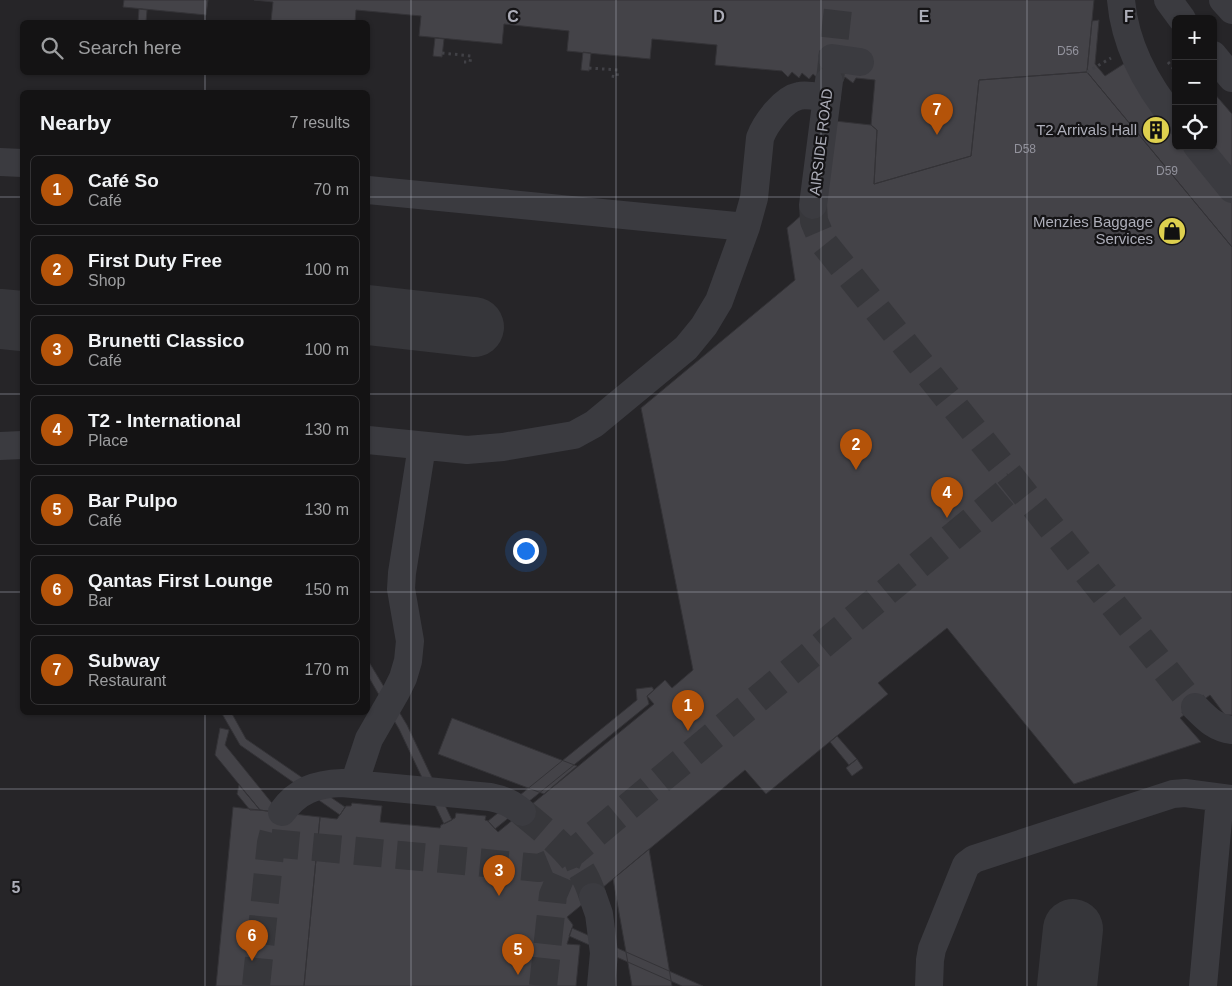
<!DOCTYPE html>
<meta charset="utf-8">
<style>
:root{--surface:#141314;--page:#1d1c1d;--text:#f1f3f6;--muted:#9d9ea0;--line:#333234;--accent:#b45309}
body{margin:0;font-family:Arial,sans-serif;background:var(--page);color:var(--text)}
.controls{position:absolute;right:15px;top:15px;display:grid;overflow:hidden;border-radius:8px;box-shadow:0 1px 4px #0004}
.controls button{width:45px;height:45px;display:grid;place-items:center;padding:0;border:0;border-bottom:1px solid var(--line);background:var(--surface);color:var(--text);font:25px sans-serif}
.you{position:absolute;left:525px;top:550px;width:18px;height:18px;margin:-12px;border:4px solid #fff;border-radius:50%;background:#1a73e8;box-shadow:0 0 0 8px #1a73e833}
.badge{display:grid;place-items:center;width:32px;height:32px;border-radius:50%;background:var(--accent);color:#fff;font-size:16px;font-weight:700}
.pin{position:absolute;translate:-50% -41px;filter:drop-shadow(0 1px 2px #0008)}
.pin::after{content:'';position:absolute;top:26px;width:18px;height:15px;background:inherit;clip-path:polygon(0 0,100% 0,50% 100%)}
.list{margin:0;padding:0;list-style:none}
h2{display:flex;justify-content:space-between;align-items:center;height:65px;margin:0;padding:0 20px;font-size:21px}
h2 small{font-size:16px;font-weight:400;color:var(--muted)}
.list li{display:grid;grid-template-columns:32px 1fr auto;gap:15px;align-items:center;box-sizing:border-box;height:70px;margin:0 10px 10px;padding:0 10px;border:1px solid var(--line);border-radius:8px}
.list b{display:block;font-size:19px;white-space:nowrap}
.list p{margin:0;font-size:16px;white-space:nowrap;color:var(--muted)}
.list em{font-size:16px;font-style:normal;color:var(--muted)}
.icon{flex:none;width:28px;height:28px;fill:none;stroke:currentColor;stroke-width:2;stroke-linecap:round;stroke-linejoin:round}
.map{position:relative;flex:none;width:1232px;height:986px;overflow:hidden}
.search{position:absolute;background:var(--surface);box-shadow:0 1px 4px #0004;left:20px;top:20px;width:350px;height:55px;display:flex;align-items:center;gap:12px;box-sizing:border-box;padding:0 18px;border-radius:8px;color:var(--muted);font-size:19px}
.panel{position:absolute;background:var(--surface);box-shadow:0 1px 4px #0004;left:20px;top:90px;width:350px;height:625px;border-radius:8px}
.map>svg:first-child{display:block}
.built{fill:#262528;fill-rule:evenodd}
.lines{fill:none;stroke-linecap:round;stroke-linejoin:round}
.taxiway{stroke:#36363a;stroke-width:60}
.building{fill:#444348;stroke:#343337}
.minor-tunnel{stroke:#37373b;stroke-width:28;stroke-dasharray:28 14;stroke-linecap:butt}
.path{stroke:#414146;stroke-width:3;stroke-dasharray:2.5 4;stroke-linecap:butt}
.minor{stroke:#3b3b40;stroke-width:28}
.minor-bridge{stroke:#3b3b40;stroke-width:28}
.grid{fill:none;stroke:#adaeb9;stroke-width:1;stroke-opacity:0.55}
.labels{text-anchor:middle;stroke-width:4.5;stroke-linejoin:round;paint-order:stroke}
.number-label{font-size:12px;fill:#93939d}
.poi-label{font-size:15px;fill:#adaeb9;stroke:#151416;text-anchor:end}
.street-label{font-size:15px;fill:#adaeb9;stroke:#151416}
.grid-label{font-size:16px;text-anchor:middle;font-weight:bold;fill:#adaeb9;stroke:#151416;stroke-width:4.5;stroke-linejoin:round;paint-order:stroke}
</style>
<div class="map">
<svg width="1232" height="986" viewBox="0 0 1232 986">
<rect width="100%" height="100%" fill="#1a191b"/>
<!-- built -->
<path class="built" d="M0,0H1232V986H0ZM1176,19H1213V146H1176ZM22,22H368V72H22ZM22,92H368V712H22Z"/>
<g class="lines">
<!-- taxiway -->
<path class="taxiway" d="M368,315L474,327
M0,319L22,321
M1067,986L1073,929"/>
</g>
<!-- building -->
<path class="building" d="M124,0H208L206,15L123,7Z
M254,0H1094L1087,72L979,80L971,156L874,184L877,130L871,125L875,80L856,78L853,83L845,77L842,82L820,80L813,74L809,79L802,73L799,78L792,72L788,77L782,71L715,65L717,45L652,39L650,59L567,51L569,31L504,24L502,44L419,36L421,16L356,10L355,22H282L271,21L273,2Z
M139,9L147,10L146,22H138Z
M1099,20L1095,64L1105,76L1136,56L1176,102V146H1213V92L1232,114V247L1087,72L1092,21Z
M435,38L444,39L442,57L433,56Z
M583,52L591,53L589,71L581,70Z
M1087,72L1232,247V715H1225L1210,695L1180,718L1201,742L1074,784L947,628L878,683L888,694L766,794L745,770L567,917L573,925L567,944L580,945L576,986H304L320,817L337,819L346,806H351L352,803L382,806L380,822L440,828L441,825L455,818L456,813L486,816L485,820L488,821L498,832L654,704L647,696L654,690L665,680L672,688L693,670L641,408L795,280L787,228L813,205L835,121L871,125L877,130L874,184L971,156L979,80Z
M368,662H369L407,725L452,820L444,824L399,729L368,676Z
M652,687L654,690L647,696L649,704L495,829L488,821L637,700L636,689Z
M221,712H231L246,739L345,807L340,815L240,745Z
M452,718L577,766L544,794L438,754Z
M220,728L229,730L225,745L280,813L260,810L215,755Z
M837,736L857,759L849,765L830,742Z
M857,759L863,768L852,776L846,768Z
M239,785L260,810H250L237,794Z
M233,807L320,817L304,986H216Z
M649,849L672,986H632L613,879Z
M572,928L703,986H682L569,936Z"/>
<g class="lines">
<!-- minor-tunnel -->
<path class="minor-tunnel" d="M830,80L839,0
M813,205L814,221L823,242L1195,707
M522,812C544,830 574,854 586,879C589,885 591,891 593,897
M271,843L539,868L570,855L1016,484
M256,986L271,843L275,827
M543,986L553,895L570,855"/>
<!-- path -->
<path class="path" d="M442,53L471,56L470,62H464
M1168,62L1176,72
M589,68L618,70L617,77L611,76
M1087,72L1111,58"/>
<!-- minor -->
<path class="minor" d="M1168,0L1182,19
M1223,0L1232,10
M1213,55L1232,78
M832,58L860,62
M1197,146L1232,189
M0,162L22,163
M368,190L746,227
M813,205L829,81
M368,440L467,450L503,447L574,435L594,424L686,348L704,326L719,301L746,227L754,198L760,138C765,124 783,99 799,96C807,94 818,97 827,98
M0,446L22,445
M1195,707C1207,719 1215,728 1232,730
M354,784L369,739L396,692L403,678L408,661L410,641L401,589L402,573L422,446
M282,812C298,790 316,784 342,783L490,797C504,800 511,803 522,812
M593,897L599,914L604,953L601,986
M929,986L930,960L932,949L966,865L974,859L1173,794L1185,793L1232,799
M1203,986L1220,798"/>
<!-- minor-bridge -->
<path class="minor-bridge" d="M1121,0C1125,46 1147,86 1176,121"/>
</g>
<!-- grid -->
<path class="grid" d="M205,0V22M411,0V986M616,0V986M821,0V986M1027,0V986M205,72V92M0,197H22M368,197H1232M0,394H22M368,394H1232M0,592H22M368,592H1232M205,712V986M0,789H1232"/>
<!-- icons -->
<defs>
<symbol id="building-disc" viewBox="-11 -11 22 22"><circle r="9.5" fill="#ded04e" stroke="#151416"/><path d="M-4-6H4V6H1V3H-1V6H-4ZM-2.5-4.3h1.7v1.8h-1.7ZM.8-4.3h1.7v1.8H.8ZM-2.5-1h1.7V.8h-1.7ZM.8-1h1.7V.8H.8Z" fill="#111"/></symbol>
<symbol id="shop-disc" viewBox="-11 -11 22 22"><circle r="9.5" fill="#ded04e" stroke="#151416"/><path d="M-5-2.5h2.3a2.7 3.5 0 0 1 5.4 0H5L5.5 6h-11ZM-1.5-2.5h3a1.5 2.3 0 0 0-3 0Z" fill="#111"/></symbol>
</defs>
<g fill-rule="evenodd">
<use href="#building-disc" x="1140" y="114" width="32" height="32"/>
<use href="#shop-disc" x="1156" y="215" width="32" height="32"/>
</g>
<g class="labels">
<!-- number labels -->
<g class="number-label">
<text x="1068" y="55">D56</text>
<text x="1025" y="153">D58</text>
<text x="1167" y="175">D59</text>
</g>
<!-- poi labels -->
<g class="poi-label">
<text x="1137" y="135">T2 Arrivals Hall</text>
<text x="1153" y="227">Menzies Baggage<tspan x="1153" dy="17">Services</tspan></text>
</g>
<!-- street labels -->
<g class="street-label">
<text transform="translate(821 142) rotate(-83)" y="5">AIRSIDE ROAD</text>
</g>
</g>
<g class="grid-label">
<text x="513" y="22">C</text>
<text x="719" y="22">D</text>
<text x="924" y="22">E</text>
<text x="1129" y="22">F</text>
<text x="16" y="893">5</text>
</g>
</svg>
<div class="controls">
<button>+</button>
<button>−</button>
<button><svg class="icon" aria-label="locate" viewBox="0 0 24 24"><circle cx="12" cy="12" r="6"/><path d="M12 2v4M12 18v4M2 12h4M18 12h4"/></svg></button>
</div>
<div class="you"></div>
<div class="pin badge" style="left:688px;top:731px">1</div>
<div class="pin badge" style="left:856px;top:470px">2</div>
<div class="pin badge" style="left:499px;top:896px">3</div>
<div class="pin badge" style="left:947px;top:518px">4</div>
<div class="pin badge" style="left:518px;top:975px">5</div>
<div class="pin badge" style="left:252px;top:961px">6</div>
<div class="pin badge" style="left:937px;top:135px">7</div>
<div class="search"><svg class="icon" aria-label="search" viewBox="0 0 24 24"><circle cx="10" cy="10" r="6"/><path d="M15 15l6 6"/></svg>Search here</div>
<section class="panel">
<h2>Nearby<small>7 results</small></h2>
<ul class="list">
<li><span class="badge">1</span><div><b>Café So</b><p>Café</p></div><em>70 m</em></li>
<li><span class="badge">2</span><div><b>First Duty Free</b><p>Shop</p></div><em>100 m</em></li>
<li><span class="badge">3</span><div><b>Brunetti Classico</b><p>Café</p></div><em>100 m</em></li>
<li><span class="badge">4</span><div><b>T2 - International</b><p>Place</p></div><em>130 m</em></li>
<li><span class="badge">5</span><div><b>Bar Pulpo</b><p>Café</p></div><em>130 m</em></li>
<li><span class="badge">6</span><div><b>Qantas First Lounge</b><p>Bar</p></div><em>150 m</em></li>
<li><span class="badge">7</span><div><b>Subway</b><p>Restaurant</p></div><em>170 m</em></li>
</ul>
</section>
</div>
